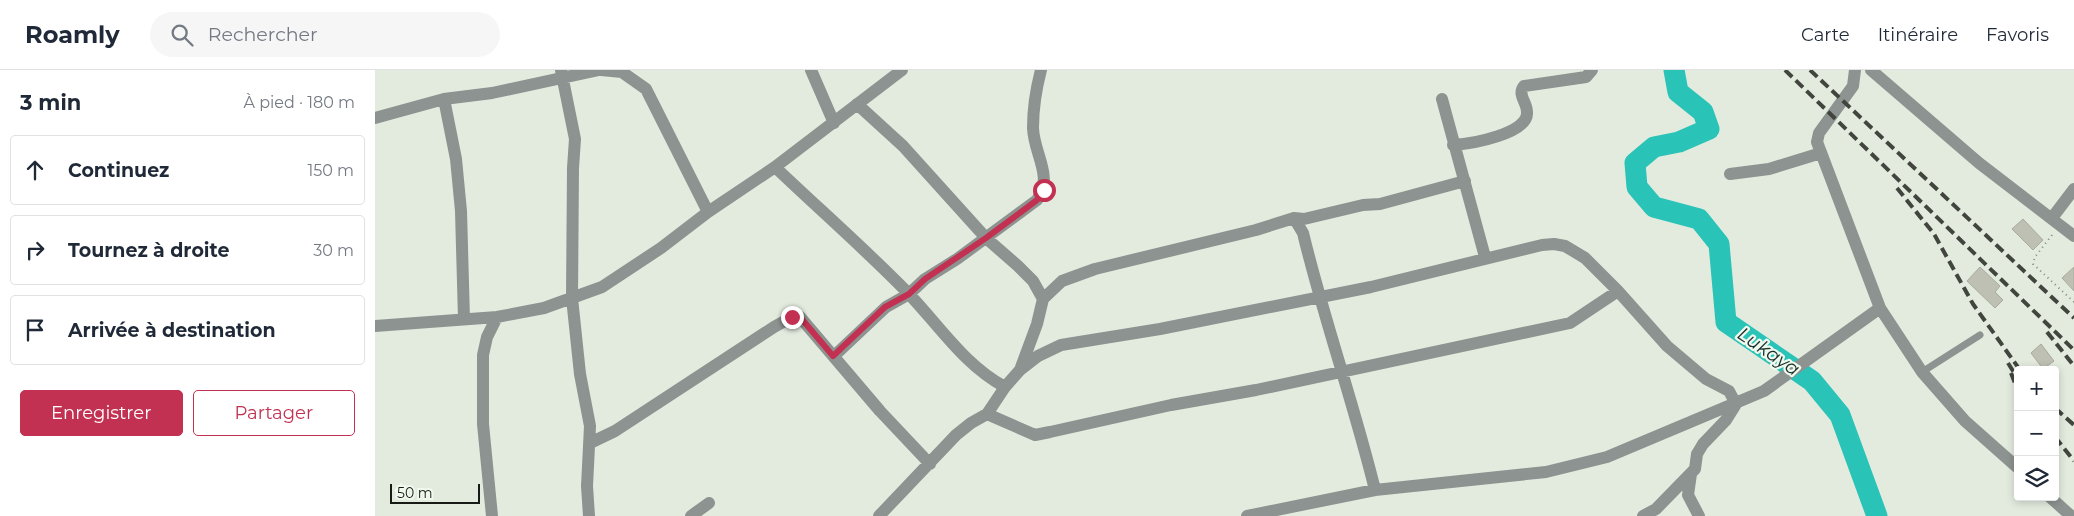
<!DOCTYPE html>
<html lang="fr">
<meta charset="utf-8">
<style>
:root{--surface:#fff;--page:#f6f6f7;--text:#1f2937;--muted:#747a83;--line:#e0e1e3;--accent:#c23151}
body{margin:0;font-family:Montserrat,sans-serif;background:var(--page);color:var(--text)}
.controls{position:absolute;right:15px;bottom:15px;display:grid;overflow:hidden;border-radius:5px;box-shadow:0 2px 8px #0003}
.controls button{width:45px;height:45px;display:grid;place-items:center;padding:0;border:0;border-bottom:1px solid var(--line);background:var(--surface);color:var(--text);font:25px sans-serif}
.scale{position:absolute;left:15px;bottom:12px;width:90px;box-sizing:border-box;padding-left:5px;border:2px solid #171a15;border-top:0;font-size:14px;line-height:18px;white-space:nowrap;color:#171a15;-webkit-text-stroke:4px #f0f9ed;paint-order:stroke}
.stop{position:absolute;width:15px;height:15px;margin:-11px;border:4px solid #c23151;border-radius:50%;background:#fff}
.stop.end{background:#c23151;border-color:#fff;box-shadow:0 1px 5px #0008}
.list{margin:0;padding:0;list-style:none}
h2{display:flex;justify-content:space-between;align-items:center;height:65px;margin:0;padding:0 20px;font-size:21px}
h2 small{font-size:16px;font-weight:400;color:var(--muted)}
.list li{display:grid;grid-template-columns:32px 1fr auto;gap:15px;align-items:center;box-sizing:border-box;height:70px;margin:0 10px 10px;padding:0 10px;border:1px solid var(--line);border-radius:5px}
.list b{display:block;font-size:19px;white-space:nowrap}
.list em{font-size:16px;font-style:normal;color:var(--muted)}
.actions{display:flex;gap:10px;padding:15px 20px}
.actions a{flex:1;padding:11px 0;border:1px solid var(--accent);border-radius:5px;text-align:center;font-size:18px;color:var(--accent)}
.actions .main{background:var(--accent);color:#fff}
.icon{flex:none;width:28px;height:28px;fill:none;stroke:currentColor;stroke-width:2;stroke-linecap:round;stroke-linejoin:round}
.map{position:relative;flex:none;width:1699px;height:446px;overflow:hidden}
header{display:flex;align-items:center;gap:30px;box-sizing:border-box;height:70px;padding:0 25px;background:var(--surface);border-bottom:1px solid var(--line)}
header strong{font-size:24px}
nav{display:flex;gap:28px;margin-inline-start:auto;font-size:18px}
.search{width:350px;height:45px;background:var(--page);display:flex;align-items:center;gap:12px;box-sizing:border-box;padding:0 18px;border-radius:28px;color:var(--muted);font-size:19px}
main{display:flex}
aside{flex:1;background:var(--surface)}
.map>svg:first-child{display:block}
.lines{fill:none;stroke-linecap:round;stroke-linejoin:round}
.river{stroke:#29c3b7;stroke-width:21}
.building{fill:#bec0b3;stroke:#a8aa9d}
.path{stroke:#858a82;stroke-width:2;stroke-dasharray:1 4;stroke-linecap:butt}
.service{stroke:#8d9390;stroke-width:7}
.minor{stroke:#8d9390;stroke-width:12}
.rail{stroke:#41453e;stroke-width:4;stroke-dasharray:10 5;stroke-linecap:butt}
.route{stroke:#c23151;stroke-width:6}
.labels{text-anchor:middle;stroke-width:4.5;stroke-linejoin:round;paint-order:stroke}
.water-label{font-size:19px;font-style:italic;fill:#18302e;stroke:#f0f9ed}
</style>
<header>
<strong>Roamly</strong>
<div class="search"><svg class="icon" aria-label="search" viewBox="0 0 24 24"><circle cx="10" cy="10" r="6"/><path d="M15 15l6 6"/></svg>Rechercher</div>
<nav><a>Carte</a><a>Itinéraire</a><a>Favoris</a></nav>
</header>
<main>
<aside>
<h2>3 min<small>À pied · 180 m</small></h2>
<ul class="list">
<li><svg class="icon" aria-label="ahead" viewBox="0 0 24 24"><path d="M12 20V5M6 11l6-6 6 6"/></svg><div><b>Continuez</b></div><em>150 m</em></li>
<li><svg class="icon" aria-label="right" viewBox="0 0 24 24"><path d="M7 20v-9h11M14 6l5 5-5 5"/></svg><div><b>Tournez à droite</b></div><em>30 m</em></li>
<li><svg class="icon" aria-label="arrive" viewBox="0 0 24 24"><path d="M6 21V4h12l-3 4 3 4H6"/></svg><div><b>Arrivée à destination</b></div></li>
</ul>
<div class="actions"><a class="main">Enregistrer</a><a>Partager</a></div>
</aside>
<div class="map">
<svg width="1699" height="446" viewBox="0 0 1699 446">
<rect width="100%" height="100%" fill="#e3ebdf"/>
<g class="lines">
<!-- river -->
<path class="river" d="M1299,0L1303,22L1328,42L1334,59L1304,72L1279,77L1260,93L1262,117L1279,137L1324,149L1344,174L1351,252L1437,311L1465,345L1502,446"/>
</g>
<!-- building -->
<path class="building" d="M1648,149L1668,170L1658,180L1637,159Z
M1605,197L1625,216L1620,222L1628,230L1620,238L1592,211Z
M1699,197V221L1687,208Z
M1666,274L1679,291L1668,299L1656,283Z"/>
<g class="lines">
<!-- path -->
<path class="path" d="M1677,165L1660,187L1658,194L1699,232"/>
<!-- service -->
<path class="service" d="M1547,302L1605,265"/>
<!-- minor -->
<path class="minor" d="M186,0L200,69L198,98L197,228L205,304L215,356L212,416L214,446
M226,0L247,2L271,19L333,142
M436,0L459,53
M1480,0L1478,16L1444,63L1442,72L1505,238L1547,302L1590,351L1643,398
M1496,0L1604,93L1699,166
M69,29L81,89L86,141L89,249
M1067,29L1110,187
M482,34L528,76L611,168L643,196L658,211L668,229L662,254L645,300
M0,48L69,29L117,23L224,0
M1078,75C1095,74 1154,64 1152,42C1152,32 1142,25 1149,16L1211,7L1217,0
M400,97C444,139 490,179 532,222C564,255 589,295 630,317
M1355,104L1394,99L1446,83
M919,148L928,163C949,250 979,334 1000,420
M1677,148L1699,119
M668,229L687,211L720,199L881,160L919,148L929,149L988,135L1005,134L1090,111
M0,256L122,247L169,238L227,217L286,178L333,142L400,97L527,0
M459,286L511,237L534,224L550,209L582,189L662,130C679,106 659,85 658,58C658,38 661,19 666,0
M612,344L660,365L675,362L796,335L881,320L1195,253L1243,221
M215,373L240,361L399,257L417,247H425L505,341L555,394
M1316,404L1313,425L1324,446
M1675,427L1696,446
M117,446L108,354V285L112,267L122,247
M316,446L334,433
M504,446L581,365L596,353L612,344L630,317L645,300L663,286L686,275L785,259L996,217L1167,175L1179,174L1190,176L1210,188L1243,221L1292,276L1331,309L1354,321L1361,334L1351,350L1328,374L1322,384L1320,399L1281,439L1268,446
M872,446L1000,420L1171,402L1232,387L1389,321L1505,238"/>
<!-- rail -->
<path class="rail" d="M1410,0L1699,280
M1435,0L1699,248
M1522,118L1559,164L1598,234L1645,300
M1672,262L1699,296
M1633,293L1643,309
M1636,303L1643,321
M1680,338L1699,355
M1680,367L1699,391"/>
</g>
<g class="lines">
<!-- route -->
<path class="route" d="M417,247H425L458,286L510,237L534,224L550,209L611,168L662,130L669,120"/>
</g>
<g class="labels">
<!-- water labels -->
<g class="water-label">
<text transform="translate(1394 281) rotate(34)" y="7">Lukaya</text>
</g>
</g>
</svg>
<div class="controls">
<button>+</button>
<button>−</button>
<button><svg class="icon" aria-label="layers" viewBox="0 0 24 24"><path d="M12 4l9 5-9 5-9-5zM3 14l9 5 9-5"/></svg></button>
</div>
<div class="scale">50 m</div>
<div class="stop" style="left:669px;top:120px"></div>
<div class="stop end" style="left:417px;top:247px"></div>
</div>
</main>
